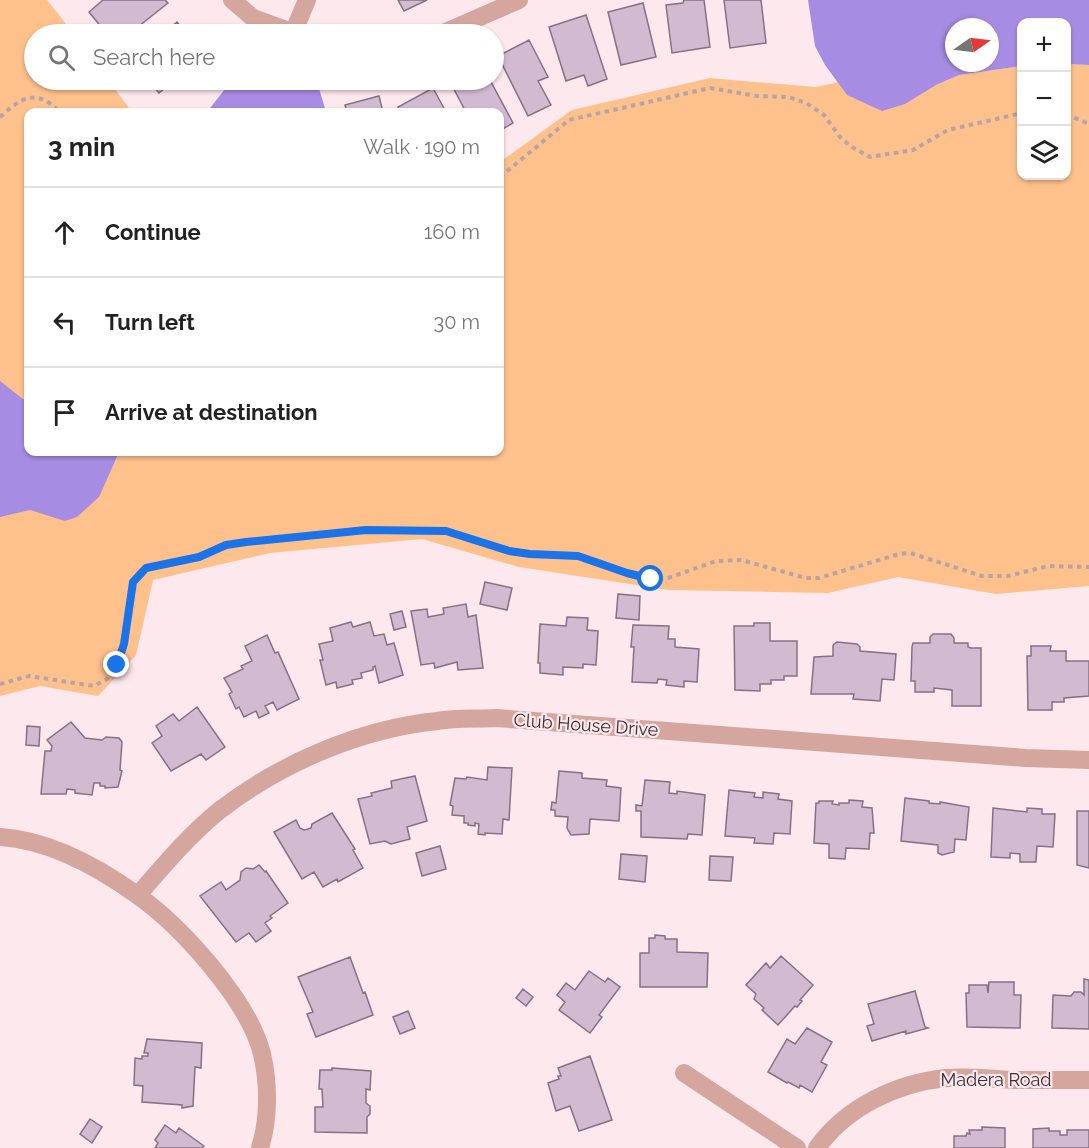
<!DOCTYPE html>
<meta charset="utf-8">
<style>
:root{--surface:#fff;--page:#f6f6f6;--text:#222;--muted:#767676;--line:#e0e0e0}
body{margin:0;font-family:Raleway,sans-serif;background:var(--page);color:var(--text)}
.controls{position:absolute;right:18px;top:18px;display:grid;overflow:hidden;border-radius:12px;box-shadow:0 2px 4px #0004}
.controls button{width:54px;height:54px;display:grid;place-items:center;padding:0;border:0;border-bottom:2px solid var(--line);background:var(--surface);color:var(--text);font:30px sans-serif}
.compass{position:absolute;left:945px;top:18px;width:54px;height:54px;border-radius:50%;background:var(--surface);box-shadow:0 2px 4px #0004;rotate:76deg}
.stop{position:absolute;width:18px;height:18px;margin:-14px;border:4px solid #1a73e8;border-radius:50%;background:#fff}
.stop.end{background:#1a73e8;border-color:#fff;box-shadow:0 2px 6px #0008}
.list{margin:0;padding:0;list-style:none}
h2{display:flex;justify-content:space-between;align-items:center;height:78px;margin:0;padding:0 24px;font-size:26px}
h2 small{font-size:20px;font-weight:400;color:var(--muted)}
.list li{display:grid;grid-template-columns:39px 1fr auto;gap:18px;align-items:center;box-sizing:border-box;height:90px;padding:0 24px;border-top:2px solid var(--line)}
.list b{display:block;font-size:22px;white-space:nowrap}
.list em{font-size:20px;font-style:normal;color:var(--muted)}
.icon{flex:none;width:33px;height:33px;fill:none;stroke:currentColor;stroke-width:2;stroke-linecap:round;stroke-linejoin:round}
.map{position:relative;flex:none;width:1089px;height:1148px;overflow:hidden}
.search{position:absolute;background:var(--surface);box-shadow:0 2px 4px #0004;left:24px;top:24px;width:480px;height:66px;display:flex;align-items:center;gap:15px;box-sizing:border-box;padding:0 21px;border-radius:33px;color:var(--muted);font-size:22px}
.panel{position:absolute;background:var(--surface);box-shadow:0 2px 4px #0004;left:24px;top:108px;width:480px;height:348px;border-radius:12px}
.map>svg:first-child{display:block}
.green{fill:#fec18c}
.water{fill:#a68ce3;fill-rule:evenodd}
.building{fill:#d2bbd1;stroke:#867184;stroke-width:1.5}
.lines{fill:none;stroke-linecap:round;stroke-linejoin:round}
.path{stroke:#b6a4a9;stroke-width:4;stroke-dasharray:4.5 4.5;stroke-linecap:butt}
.street{stroke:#d5a69d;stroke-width:18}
.route{stroke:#1a73e8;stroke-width:8}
.labels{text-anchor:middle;stroke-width:4.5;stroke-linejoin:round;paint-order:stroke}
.street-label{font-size:18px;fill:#3a2e31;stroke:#fde8ee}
</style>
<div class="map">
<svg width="1089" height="1148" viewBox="0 0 1089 1148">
<rect width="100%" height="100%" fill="#fde8ee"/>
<!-- green -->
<path class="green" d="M0,0H47L74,34H34V80H108L132,112H28V452H500V162L572,110L710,78L815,87L839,82L847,95L936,85L959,75L1021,66L1022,176H1066L1067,64L1089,65V586L996,594L898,577L828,593L669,590L519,567L422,539L270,553L153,580L136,655L98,696L40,686L0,696Z"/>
<!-- water -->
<path class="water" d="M808,0H1089V65L1067,64L1066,22H1022L1021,66L959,75L936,85L905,104L882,111L847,95L825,65L815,46ZM954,27H990V63H954Z
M232,80H310L318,85L326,112H207Z
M0,381L28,403V452H119L99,497L77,517L65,521L30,510L0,517Z"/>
<!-- building -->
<path class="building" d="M103,0H165L168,3L129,34H107L89,12Z
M398,0H427L404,11Z
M684,0H704L710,47L672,53L666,5L683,3Z
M724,0H761L766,43L730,48Z
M643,3L656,57L621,65L608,12Z
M586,15L607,79L588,86L584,75L566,81L549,27Z
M177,22L187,34H162Z
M529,40L548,77L538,81L551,105L528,116L498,56Z
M148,80H175L159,93Z
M449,80H490L513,123L501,130L500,112H466Z
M433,88L446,112H401L398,107Z
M379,96L383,112H347L345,105Z
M485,582L512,588L507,610L480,604Z
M618,594L640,596L639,620L616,618Z
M466,604L468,617L476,615L483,668L458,670L457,662L435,668L434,663L421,665L411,611L427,609L428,617L444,614L443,608Z
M402,611L406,627L394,630L390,614Z
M567,617L588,618L587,630L598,631L596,665L583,664V668L563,667V675L540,673V663H538L540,624L566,626Z
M351,622L353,627L370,622L374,636L384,634L387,645L394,643L403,675L379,683L375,666L373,667V670L361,673L362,678L352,680L353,684L337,688L336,682L326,685L320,660H323L319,644L333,641L330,628Z
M754,623H770V641H797V676H784V680H771V684H760V691L735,690L734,626H754Z
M633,625L669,626L668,639H675V647L699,649L697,682L684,681V687L666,685L667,680L658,679L657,683L632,682L634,647H631Z
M933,634H951L954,638V643H968V647L971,648H981V706H952V690L934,688V692H915V681H911L912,647L913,643H930V637Z
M267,635L275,653L278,652L299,699L277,710L273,702L265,706L269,713L259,718L256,711L244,717L239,707L236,709L229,694L232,692L224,678L243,669L241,666L252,661L245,646Z
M837,642L857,644L860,647V651L896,654L894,680L882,679L880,701L853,699L854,694H811L814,657L833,656V645Z
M1031,646H1051L1050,651H1066V661H1089V696L1064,698V702H1052V710H1028L1027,656H1031Z
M197,707L225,747L206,760L201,754L171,771L152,743L162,736L156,726L173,714L179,721Z
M71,722L85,738L102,740L106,737L119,738L122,742L120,770L122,771L118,787L105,788V786H100V783H94L92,795L75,793V790L67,789L66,794H41L45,751H51L52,746L47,740Z
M27,726L40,727L39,746L26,745Z
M488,767L512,768L509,820L503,819L502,834L485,833V835L478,834L479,824L475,823V826L468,825V823H464V816L452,815L453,806L450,805L455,778L466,779L467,777L487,780Z
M559,771L582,773V778L607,780L606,786L621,788L619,821L590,819L589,834L571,835L567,828L568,817L555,816V810H551L552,802L556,803Z
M415,776L427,821L407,827L410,839L391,844L385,841L370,844L358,799L372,796L371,793L392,788L391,781Z
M645,780L670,782L669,793L677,794V791L705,795L702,835L688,834L687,839L641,837V811H636V805L642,806Z
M729,790L755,793L754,797L763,798V792L779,794L778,799L792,801L790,834L774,833L773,844L754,843L755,838L725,836Z
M905,798L929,801V803L940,804V802L969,807L966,840L955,839L954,852L942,855L938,853V845L901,841Z
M849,800L863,801L862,807L872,808L874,833H870L869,849L846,848L845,859L829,858V844L814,843L816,803H819V801H833L832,804L839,805V803H849Z
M993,808L1027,812V808L1042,809V814H1055L1053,847L1037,846L1036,862H1020V854L1010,853V858L991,857Z
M1077,811H1089V868L1077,865Z
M332,813L355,849L353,850L363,868L338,882L337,879L323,887L314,872L302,879L274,832L296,820L300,828L304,830L308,829L311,828L312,824Z
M440,846L446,869L422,876L416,853Z
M621,854L647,856L645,882L619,879Z
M710,856L733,857L731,881L709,880Z
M259,865L265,872L266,871L288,903L270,916L272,918L265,923L271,931L256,942L249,933L236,942L200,896L221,882L226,890L240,880L241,872L246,868L253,869Z
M655,935L665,936V939H677V952L708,953L707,987H640V953H649V938H655Z
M781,956L813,985L800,1000L802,1001L797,1007L795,1006L778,1025L762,1010L764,1008L754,999L756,994L746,985L766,963L770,968Z
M350,957L363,993L365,992L373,1015L316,1037L307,1014L313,1012L298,977Z
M589,971L605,982L608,978L620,987L599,1015L602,1017L590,1033L559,1010L565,1002L557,995L566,983L575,990Z
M1084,979L1089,980V1029L1052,1028L1053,995L1071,996L1074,992H1081L1084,995Z
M989,982H1014V995H1021L1020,1028L967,1027L966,993H969V985H987L988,993Z
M523,989L533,997L526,1006L516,998Z
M915,991L925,1027L928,1028L906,1034V1031L872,1041L867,1026L874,1024L868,1004Z
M408,1011L415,1028L400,1034L393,1017Z
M807,1028L832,1042L821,1062L827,1065L812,1092L800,1085L799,1088L788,1082L787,1083L768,1072L787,1039L795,1044Z
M147,1039L202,1043L201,1068L195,1067L193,1106L182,1108V1105L142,1102L143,1086L134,1085L135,1058L142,1059V1056H148V1053H144Z
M590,1056L612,1120L579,1131L570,1106L556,1111L548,1083L559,1079L558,1076H561L558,1068Z
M332,1068L371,1071L370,1090L366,1089V1103L370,1106V1114L367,1117V1133L315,1132V1107H323L322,1089H319L320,1070H332Z
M90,1119L102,1127L92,1143L80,1134Z
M165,1125L176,1133L179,1128L204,1146L202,1148H155L158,1143L155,1140Z
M982,1127L1005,1128V1148H954V1136H966L967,1133L970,1134L969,1130H982Z
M1049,1128V1131H1060V1135H1067V1130H1089V1148H1033V1129Z"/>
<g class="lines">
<!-- path -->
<path class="path" d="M1066,114L1089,124
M0,117C22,97 36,88 60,112
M500,177L569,120L710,88L757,96L788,97L806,103L824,115L840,137L850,146L870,157L913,150L948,130L1022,113
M0,684L29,676L94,686L107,679L117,665L124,644L133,582L146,568L199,557L226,545L246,542L366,530L446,531L509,551L530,554L578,556L627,573L651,579L668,578L716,561L741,560L806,578H819L899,554L910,553L982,576H1008L1048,566L1089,567"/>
<!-- street -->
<path class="street" d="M232,0L253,18L297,34
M293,33L307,0
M441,34L519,0
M0,837C48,840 98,867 137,895C181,926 249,1001 262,1054C269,1084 269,1119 260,1148
M138,895C164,865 189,835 220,810C281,763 360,729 437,721C456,718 476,719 496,718L1026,758L1089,760
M684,1073L797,1148
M817,1148C846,1107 897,1083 946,1078C969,1076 993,1079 1015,1080C1040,1080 1064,1080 1089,1080"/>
</g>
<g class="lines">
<!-- route -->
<path class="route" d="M117,665L124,644L133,582L146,568L199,557L226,545L246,542L366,530L446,531L509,551L530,554L578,556L627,573L651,579"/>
</g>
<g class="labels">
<!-- street labels -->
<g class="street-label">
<text transform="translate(586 725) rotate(4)" y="6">Club House Drive</text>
<text x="996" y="1086">Madera Road</text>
</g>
</g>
</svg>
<div class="controls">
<button>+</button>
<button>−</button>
<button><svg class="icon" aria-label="layers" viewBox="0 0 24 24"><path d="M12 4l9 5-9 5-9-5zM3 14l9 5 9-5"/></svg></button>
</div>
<svg class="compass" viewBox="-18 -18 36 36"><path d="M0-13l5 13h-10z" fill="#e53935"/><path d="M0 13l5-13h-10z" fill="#767676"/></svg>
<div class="stop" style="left:651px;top:579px"></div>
<div class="stop end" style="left:117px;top:665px"></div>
<div class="search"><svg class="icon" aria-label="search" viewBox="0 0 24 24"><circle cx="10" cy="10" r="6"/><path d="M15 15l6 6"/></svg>Search here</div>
<section class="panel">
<h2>3 min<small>Walk · 190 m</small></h2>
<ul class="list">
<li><svg class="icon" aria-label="ahead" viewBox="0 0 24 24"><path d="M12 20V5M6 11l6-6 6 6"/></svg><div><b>Continue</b></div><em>160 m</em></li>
<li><svg class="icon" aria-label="left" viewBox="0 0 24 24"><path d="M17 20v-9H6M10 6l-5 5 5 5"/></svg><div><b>Turn left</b></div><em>30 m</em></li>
<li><svg class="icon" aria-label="arrive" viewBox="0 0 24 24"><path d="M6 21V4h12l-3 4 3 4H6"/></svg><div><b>Arrive at destination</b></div></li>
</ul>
</section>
</div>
